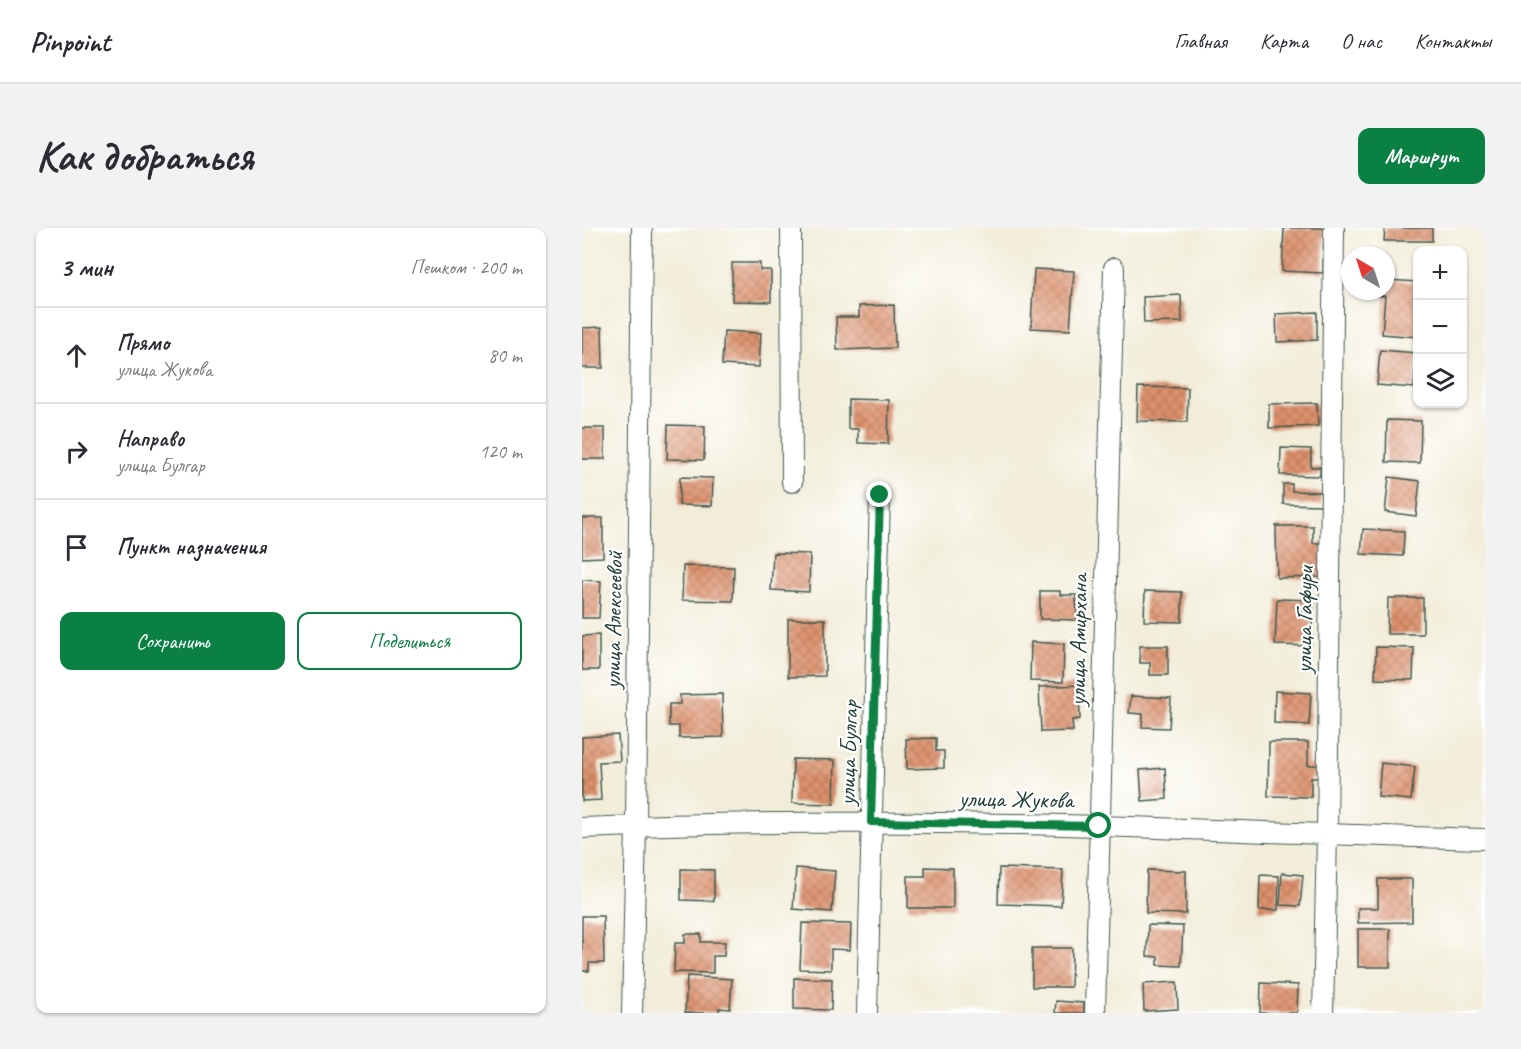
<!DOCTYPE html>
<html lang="ru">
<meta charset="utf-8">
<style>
:root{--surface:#fff;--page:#f2f2f3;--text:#2b2b33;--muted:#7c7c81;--line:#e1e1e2;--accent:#0b8043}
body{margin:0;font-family:Caveat,sans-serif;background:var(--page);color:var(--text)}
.controls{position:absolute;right:18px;top:18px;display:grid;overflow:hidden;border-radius:12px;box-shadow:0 2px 4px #0004}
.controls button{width:54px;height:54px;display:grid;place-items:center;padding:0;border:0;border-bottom:2px solid var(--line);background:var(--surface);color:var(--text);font:30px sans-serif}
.compass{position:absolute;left:759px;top:18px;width:54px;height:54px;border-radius:50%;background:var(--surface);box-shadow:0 2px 4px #0004;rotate:321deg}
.stop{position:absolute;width:18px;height:18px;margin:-14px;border:4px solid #0b8043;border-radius:50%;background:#fff}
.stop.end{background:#0b8043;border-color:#fff;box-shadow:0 2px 6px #0008}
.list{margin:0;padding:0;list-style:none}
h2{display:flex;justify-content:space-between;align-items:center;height:78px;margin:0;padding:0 24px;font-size:26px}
h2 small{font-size:20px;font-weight:400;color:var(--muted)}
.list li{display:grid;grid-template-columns:39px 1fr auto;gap:18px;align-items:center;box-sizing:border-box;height:96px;padding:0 24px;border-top:2px solid var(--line)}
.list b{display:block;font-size:22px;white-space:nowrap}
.list p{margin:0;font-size:20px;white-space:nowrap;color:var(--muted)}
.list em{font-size:20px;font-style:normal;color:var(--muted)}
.actions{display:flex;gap:12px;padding:18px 24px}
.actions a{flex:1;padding:14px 0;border:2px solid var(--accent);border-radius:12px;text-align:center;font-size:21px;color:var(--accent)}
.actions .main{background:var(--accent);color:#fff}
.icon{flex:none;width:33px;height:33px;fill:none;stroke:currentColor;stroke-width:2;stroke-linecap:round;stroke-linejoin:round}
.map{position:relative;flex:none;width:903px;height:785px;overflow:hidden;border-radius:12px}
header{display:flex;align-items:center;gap:36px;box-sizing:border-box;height:84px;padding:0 30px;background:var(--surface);border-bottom:2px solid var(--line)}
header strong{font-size:28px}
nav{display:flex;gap:33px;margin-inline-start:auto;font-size:21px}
.intro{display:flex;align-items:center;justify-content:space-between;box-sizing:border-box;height:144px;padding:0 36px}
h1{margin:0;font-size:42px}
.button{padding:15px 27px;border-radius:12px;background:var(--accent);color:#fff;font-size:21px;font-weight:700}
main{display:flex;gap:36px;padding:0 36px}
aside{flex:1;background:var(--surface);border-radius:12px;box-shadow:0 2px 4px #0004}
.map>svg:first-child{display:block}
.building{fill:url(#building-cross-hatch)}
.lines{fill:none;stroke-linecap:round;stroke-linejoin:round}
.minor-casing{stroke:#3f574d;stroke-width:22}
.minor{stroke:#fff;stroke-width:20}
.route{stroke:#0b8043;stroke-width:8}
.labels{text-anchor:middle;stroke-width:4.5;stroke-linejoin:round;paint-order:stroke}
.street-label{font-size:24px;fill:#1f3d34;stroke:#fff}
</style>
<header>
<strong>Pinpoint</strong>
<nav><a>Главная</a><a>Карта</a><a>О нас</a><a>Контакты</a></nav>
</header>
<div class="intro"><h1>Как добраться</h1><a class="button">Маршрут</a></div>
<main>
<aside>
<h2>3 мин<small>Пешком · 200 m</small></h2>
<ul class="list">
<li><svg class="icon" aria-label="ahead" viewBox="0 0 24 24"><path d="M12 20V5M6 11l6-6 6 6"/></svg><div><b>Прямо</b><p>улица Жукова</p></div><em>80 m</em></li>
<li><svg class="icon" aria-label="right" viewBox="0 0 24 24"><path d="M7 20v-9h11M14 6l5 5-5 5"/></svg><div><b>Направо</b><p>улица Булгар</p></div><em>120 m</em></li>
<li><svg class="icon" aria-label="arrive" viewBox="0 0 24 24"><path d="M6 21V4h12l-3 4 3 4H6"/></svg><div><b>Пункт назначения</b></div></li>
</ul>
<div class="actions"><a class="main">Сохранить</a><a>Поделиться</a></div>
</aside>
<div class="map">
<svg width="903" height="785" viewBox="0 0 903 785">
<defs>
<pattern id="building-cross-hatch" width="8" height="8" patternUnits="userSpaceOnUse" patternTransform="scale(1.5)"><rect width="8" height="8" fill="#df916c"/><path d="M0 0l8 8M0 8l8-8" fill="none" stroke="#b4785a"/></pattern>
</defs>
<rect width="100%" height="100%" fill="#fff"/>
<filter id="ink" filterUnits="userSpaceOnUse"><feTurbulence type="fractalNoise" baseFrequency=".0167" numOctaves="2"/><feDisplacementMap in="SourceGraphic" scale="12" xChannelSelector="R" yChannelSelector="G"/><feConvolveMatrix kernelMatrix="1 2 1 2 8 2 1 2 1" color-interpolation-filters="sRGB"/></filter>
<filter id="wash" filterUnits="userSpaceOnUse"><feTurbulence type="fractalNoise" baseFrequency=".008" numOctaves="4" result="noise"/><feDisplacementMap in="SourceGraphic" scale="24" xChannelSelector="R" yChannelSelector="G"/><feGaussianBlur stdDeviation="1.35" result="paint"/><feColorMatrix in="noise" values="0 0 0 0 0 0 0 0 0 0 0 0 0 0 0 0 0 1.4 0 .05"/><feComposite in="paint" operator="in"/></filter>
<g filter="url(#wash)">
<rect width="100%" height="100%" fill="#f2edd9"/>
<g id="blocks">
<!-- building -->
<path class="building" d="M702,0H742L741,45L700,43Z
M803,0H850V13H802Z
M150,35H178V42H189V74L150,73Z
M452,41L492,43L488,102L449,100Z
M804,52L836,54V109L800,106L803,68L783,67V63H804Z
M599,67L600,94L562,95L561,69Z
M312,77L313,120L255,122L254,89H277V78Z
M735,84V112L695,114L694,86Z
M20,99L21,140H0V100Z
M142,103L179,105L177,139L140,137Z
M798,122L835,125L832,160L795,157Z
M556,159L606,160L605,194L555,193Z
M266,171L307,172L306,216L276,215V201H266Z
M735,175L736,198L687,200V176Z
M805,192L839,193L838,235L804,234Z
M86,197L123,198L122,232L85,231Z
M0,200H23V231H0Z
M699,220L729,221V239H738V248L698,247Z
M98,249L131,250L130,278L97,277Z
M807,249L838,253L834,288L803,284Z
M701,256H710V263L740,264L739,277L701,276Z
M0,290H21V329L0,330Z
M694,298H731V315H740L741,349L695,350Z
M781,301L822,303L821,328L779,326Z
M191,325L228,326L227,364L189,362Z
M101,338L152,339L151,373L100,372Z
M0,352L19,353L17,390H0Z
M458,363H478V367H494L495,392L458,391Z
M563,363L600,364V394L562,393Z
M806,370H841V406H805Z
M695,371L731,372L729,418L693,417Z
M206,391H243V448L206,449Z
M17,407V442H0V408Z
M449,414L482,416L481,454L448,453Z
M558,418H586V447H568V435H558Z
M794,419L832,420L831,452L793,451Z
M497,457L498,491L490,492L491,503L459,504L457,459Z
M693,463L729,465L727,497L692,495Z
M140,466L141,509L97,510V498H87V476H98V467Z
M549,468L589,470L587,500L560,499L561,486L547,485Z
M36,507L38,533L17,534L19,572L0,573V509Z
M354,510V523H362V540L325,541L324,511Z
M687,514H726V537H738V550H729V569L686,568Z
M211,531L253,532L252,576L210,575Z
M799,535L833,539L829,572L796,569Z
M583,540L585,571L560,573L558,542Z
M343,639L371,640V680H326V648H343Z
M214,640L253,643L250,684L211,681Z
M417,640L481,642L479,678L416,676Z
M99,641L132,642V673L99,672Z
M565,642L604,643V686L564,685Z
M700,645L721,647L718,678L698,677Z
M678,647L697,648L696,682H677Z
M796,651H830V694L776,695V680H796Z
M0,688H21L22,735H7V743H0Z
M220,695L269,696L268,722L249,721V742L218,741Z
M566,697L601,698L599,738L576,737V729L565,728Z
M776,701H808V739H776Z
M103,706H119V714H143L142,728H131V745L92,744L93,715H103Z
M450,720H490L489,759H450Z
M105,748L150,751L148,781L137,780V785H103Z
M212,750L250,751L249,782L212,781Z
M595,754L596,781L562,783L561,756Z
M679,755L716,757L715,785H678Z
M474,773L502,775V785H473Z"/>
</g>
</g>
<g filter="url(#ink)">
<use href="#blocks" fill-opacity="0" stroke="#3f574d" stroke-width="1.5"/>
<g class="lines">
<defs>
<path id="minor" d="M209,0L210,254
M0,600C172,593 345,593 517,598C646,602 774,608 903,611
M50,785L54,598L60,0
M285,785L298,267
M513,785L532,40
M741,785L745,607L752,0"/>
</defs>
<!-- minor casing -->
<use href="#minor" class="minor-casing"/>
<!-- minor -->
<use href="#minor" class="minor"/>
</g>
</g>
<g class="lines" filter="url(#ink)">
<!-- route -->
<path class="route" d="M298,267L289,594L517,598"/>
</g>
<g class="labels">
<!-- street labels -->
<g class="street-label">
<text transform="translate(31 392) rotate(-89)" y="8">улица Алексеевой</text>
<text transform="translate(722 392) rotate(-89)" y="8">улица Гафури</text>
<text transform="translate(496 412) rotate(-89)" y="8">улица Амирхана</text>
<text transform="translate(266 525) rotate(-88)" y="8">улица Булгар</text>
<text transform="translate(434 571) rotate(1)" y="8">улица Жукова</text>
</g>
</g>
</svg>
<div class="controls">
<button>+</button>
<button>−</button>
<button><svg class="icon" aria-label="layers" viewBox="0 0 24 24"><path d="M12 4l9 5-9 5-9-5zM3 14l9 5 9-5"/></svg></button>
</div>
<svg class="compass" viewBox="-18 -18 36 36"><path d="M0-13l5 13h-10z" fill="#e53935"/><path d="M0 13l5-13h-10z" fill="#7c7c81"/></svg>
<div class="stop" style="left:517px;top:598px"></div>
<div class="stop end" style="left:298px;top:267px"></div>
</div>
</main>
